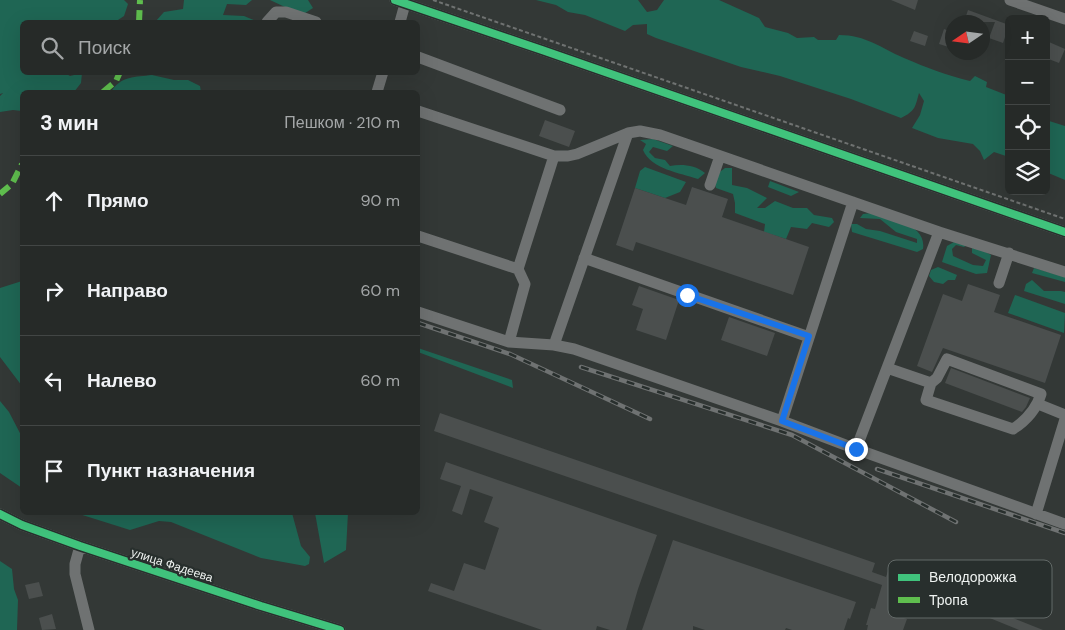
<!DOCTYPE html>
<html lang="ru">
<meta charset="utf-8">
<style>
:root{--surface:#262a28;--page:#2e3230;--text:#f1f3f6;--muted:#a4a7a8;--line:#424645}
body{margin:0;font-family:"DM Sans",sans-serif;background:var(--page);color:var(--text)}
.controls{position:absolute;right:15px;top:15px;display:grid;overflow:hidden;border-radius:8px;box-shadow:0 5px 20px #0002}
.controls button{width:45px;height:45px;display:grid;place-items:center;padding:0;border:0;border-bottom:1px solid var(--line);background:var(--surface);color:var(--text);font:25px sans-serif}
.compass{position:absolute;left:945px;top:15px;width:45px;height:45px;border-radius:50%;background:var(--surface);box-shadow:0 5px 20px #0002;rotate:257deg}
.stop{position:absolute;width:15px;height:15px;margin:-11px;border:4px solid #1a73e8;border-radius:50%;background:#fff}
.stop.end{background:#1a73e8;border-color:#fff;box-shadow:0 1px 5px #0008}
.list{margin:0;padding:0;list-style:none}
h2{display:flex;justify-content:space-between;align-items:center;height:65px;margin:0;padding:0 20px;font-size:21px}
h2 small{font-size:16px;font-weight:400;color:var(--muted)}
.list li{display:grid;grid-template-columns:32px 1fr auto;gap:15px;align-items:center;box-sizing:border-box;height:90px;padding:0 20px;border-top:1px solid var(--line)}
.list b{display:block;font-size:19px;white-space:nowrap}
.list em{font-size:16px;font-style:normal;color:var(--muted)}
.icon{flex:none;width:28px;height:28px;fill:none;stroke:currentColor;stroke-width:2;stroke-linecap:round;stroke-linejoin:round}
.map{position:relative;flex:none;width:1065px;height:630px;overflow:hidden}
.search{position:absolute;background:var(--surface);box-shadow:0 5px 20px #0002;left:20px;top:20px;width:400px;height:55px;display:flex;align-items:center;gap:12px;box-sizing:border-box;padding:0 18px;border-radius:8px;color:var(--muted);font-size:19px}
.panel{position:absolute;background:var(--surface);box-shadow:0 5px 20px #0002;left:20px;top:90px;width:400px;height:425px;border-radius:8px}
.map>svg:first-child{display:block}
.forest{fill:#1f6654}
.building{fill:#4b4f4e}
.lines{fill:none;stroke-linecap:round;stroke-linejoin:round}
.path{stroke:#6f7271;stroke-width:2;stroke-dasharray:4 2.5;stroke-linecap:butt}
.minor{stroke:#6f7272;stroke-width:11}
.rail-casing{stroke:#6f7272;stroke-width:4.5}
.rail{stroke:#282f2d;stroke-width:2.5;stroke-dasharray:8;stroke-linecap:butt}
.quiet{stroke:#5fbe4e;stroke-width:6;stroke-dasharray:12 6;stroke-linecap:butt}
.cycleway-casing{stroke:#282f2d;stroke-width:11}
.cycleway{stroke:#40c37c;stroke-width:8}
.route{stroke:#1a73e8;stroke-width:6}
.labels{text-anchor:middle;stroke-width:4.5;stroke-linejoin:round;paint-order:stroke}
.street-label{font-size:12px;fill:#eef2f0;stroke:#282f2d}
.key{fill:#282f2d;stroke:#636a68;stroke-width:1}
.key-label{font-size:14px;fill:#eef2f0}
</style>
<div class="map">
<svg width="1065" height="630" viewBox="0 0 1065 630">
<rect width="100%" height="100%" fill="#333836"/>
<!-- forest -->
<path class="forest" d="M0,0H124L128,4L124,16L115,22H22V72L65,73L70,76L82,73L81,83L74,92H22V111L13,110L0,112V96L3,93L0,94Z
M184,0H252L246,5L227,4L223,15L244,16L256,21L255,22L222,21L155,22L164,12L183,9Z
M270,0H308L313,8L302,15Z
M536,0H638L647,12L657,10L664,0H719L759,18L765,27L788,33L797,38L814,37L818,40H836L839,35C866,35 881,48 904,58C927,68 946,75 970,81L975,76L987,82L986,87L1009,96V157L994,152L984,160L980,151L973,144L938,138L912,128L920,115L924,101L919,93C915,108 915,111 901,118L851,99L780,76L741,67L656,38L647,34V24L633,25L625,31L585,15L568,12L556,5Z
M152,75L174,80H188L200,86L201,92H111C120,76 136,77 152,75Z
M1046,120L1065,126V180L1046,172Z
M653,139L673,146L667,151L653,147L649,152L655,158L665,160L670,166C682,164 695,165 705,173L698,179C680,173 651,169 643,150L646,144L640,140Z
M645,167L686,182L680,192L665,198L635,188L640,171Z
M725,168H732V185L747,188L767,198L757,208H765L775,201L793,208H807L814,215L832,218L834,222L829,227L812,223L807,229L791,227L786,239L764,232L765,224L735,213V203L733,194L716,188L713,177Z
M770,181L799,192L791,196L768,187Z
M871,213C889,219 927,223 923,249L917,252L852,232L851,224H857L866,229L880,231L917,243V239L896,232L880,219L860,218L863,214Z
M954,242L968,244L964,247L956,245L952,249L953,256L973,265L983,266L986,260L972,253V248L980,249L991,255L987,273L976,274L942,262L947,246Z
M938,267L957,275L955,280H948L943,284L934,282L929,276L931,270Z
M1034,268L1065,277V282L1032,273Z
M1032,280L1044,291H1061L1065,292V304L1024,291L1026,284Z
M22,281V386L0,357V288Z
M1015,295L1065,313L1064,333L1008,313Z
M418,348L512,380L513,388L418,352Z
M0,401L9,412L22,437V488L0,473Z
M76,513H292L301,546L310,557L309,564L305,566L261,558L171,522L159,521L130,530Z
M315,513H348L346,550L324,563Z
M0,561L12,569L14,589L18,600L17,630H0Z"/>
<!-- building -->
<path class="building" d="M891,0H918L915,10Z
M968,10L1009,25L1003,43L989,38L995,22H964Z
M944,29L952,32V48L939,44Z
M914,31L928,36L925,46L910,41Z
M1049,42L1065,49L1059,63L1046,58V49Z
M545,120L575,131L569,147L539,136Z
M692,187L728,199L722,217L809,247L793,295L636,242L633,251L616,245L635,188L686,205Z
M968,284L1000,295L994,312L1061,335L1045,383L943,348L932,372L917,366L943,294L962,301Z
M639,286L679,300L666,340L636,330L643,309L632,305Z
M729,317L775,333L767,356L721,340Z
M951,368L1030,398L1026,407L1022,412L945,383Z
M440,413L875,563L872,572L886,577L889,568L907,574L901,592L907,594L904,601L896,598L891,614L907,619L903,630H867L868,625H866L871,608L875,609L882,585L434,431Z
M446,462L657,535L638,589L626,630H610L597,626L596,630H542L428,591L431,583L454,591L464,563L485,570L499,528L484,522L493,497L470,489L462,515L452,511L461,486L440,479Z
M673,540L856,602L850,619L848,618L844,630H792L786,628L785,630H705L693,626V630H642Z
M39,582L43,596L29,599L25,585Z
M936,587L1043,630H1019L933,595Z
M52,614L56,629L42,630L39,618Z"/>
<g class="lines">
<!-- path -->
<path class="path" d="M433,0L1065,219"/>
<!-- minor -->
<path class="minor" d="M395,0L542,50L1065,232
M1010,0L1065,19
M267,22L276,12H286L316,22
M400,22L405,4
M418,57L560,110
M377,92L383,72
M418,111L554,156H568L577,154L628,133L640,131L660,135L939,232L1065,272
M710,185L720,156
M418,236L518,269
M584,258L809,337
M999,283L1009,253
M418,312L509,342L554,345L574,349L782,421L856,449L1065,524
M509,342L525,284L518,269L554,156
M554,345L628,133
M947,359L1041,394C1036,410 1027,420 1013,429L926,400L931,383L937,378Z
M887,368L931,383
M1038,404L1065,415
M782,421L853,202
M856,449L939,232
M0,514L22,525L80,546L261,606L340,630
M1036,514L1065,419
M80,546L75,564V574L89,630"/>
<defs>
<path id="rail" d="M418,323L510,354L650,419
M581,367L792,435L956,522
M877,469L1065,533"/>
</defs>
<!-- rail casing -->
<use href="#rail" class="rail-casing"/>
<!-- rail -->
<use href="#rail" class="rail"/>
<!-- quiet -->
<path class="quiet" d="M139,22L140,0
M103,92L116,81L120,72
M0,194L12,184L22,164"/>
<defs>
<path id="cycleway" d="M395,0L542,50L1065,232
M0,514L22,525L80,546L261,606L340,630"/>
</defs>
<!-- cycleway casing -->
<use href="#cycleway" class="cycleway-casing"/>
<!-- cycleway -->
<use href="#cycleway" class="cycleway"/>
</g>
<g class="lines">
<!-- route -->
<path class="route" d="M687,295L809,336L782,421L856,449"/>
</g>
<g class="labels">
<!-- street labels -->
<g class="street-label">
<text transform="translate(172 565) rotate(18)" y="4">улица Фадеева</text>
</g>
</g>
<!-- legend -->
<rect x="888" y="560" width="164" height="58" rx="8" class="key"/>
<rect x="898" y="574" width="22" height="7" fill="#40c37c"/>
<rect x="898" y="597" width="22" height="6" fill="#5fbe4e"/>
<g class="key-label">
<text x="929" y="582">Велодорожка</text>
<text x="929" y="605">Тропа</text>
</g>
</svg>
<div class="controls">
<button>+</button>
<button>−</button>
<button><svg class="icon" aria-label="locate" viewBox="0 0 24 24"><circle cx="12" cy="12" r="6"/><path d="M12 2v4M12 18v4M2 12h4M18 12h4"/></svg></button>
<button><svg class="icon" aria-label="layers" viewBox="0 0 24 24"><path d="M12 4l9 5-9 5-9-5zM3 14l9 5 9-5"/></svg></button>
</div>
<svg class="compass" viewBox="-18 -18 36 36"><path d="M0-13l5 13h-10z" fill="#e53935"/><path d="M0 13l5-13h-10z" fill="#a4a7a8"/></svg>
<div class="stop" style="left:687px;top:295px"></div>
<div class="stop end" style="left:856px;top:449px"></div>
<div class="search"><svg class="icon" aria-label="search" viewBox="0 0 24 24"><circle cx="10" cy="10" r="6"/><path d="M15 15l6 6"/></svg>Поиск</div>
<section class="panel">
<h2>3 мин<small>Пешком · 210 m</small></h2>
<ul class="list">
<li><svg class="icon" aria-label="ahead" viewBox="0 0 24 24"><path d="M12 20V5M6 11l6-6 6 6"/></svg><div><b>Прямо</b></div><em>90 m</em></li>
<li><svg class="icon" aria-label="right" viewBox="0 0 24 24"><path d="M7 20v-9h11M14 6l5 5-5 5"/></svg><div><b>Направо</b></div><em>60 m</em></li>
<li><svg class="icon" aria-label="left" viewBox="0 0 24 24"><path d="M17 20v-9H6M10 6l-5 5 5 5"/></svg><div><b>Налево</b></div><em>60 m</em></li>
<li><svg class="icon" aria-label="arrive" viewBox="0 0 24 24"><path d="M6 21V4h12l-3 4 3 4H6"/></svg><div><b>Пункт назначения</b></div></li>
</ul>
</section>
</div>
